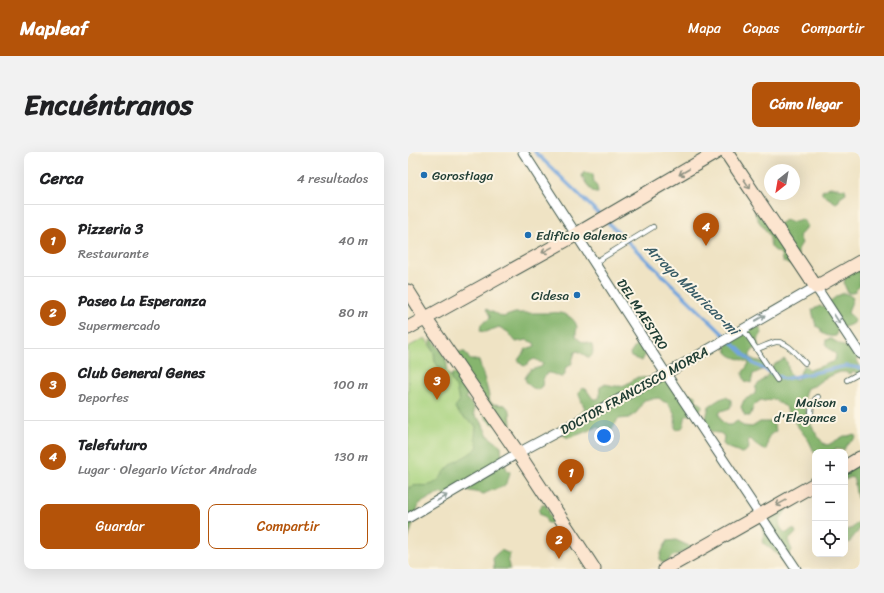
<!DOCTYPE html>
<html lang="es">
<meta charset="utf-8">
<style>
:root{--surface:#fff;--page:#f2f2f2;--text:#202124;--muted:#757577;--line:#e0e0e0;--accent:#b45309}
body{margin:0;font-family:Sriracha,sans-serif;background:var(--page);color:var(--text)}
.controls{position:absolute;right:12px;bottom:12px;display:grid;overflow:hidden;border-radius:8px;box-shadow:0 4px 16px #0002}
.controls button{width:36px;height:36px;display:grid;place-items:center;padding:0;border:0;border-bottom:1px solid var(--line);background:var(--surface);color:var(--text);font:20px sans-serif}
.compass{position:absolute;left:356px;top:12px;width:36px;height:36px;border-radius:50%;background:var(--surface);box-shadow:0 4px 16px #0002;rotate:211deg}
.you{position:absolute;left:196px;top:284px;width:14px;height:14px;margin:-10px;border:3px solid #fff;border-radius:50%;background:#1a73e8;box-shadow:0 0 0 6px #1a73e833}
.badge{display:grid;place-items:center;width:26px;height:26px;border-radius:50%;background:var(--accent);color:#fff;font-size:13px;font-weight:700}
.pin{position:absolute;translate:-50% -33px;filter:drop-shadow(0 1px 2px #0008)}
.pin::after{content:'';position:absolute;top:21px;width:14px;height:12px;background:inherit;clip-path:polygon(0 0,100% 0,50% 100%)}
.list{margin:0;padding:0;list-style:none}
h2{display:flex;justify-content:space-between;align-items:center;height:52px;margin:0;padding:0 16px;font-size:17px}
h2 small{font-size:13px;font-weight:400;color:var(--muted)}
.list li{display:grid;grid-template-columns:26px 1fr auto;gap:12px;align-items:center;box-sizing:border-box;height:72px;padding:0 16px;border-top:1px solid var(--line)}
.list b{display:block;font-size:15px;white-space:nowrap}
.list p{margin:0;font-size:13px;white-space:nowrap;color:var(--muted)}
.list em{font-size:13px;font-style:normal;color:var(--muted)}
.actions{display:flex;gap:8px;padding:12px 16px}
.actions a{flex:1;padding:9px 0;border:1px solid var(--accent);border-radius:8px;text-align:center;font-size:14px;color:var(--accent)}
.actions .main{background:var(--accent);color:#fff}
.icon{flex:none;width:22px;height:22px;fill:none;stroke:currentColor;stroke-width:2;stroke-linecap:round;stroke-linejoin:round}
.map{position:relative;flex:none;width:452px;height:417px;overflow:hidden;border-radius:8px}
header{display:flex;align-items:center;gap:24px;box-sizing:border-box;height:56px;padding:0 20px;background:var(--accent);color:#fff}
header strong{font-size:19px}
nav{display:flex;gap:22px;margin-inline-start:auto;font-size:14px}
.intro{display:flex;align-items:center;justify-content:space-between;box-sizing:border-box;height:96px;padding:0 24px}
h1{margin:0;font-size:28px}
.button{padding:10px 18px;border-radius:8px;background:var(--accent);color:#fff;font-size:14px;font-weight:700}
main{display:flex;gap:24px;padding:0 24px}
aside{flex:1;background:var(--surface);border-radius:8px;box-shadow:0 4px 16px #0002}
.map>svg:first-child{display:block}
.green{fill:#a8d37f;stroke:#64885a}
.forest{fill:#86b56e;stroke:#527951}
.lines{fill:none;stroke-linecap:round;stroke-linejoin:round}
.stream{stroke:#71a4dd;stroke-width:3.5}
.lane-casing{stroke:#3e564a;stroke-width:6}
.street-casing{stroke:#3e564a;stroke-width:11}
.secondary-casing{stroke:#3e564a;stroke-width:15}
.lane{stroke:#fff;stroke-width:4.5}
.street{stroke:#fff;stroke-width:9}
.secondary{stroke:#fce5cf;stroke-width:13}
.oneway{stroke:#8e9182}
.oneway2{stroke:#8f9e9a}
.poi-dot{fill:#1f6fb2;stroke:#fcf5e5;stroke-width:1.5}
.labels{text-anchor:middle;stroke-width:4;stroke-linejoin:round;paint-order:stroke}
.poi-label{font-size:13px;fill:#1f3d34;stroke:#fcf5e5;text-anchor:start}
.street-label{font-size:13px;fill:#1f3d34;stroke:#fcf5e5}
.water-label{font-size:14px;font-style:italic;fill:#385c67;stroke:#fcf5e5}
</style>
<header>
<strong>Mapleaf</strong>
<nav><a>Mapa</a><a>Capas</a><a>Compartir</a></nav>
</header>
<div class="intro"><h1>Encuéntranos</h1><a class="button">Cómo llegar</a></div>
<main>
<aside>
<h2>Cerca<small>4 resultados</small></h2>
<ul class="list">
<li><span class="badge">1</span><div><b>Pizzeria 3</b><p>Restaurante</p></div><em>40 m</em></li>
<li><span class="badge">2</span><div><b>Paseo La Esperanza</b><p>Supermercado</p></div><em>80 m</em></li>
<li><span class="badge">3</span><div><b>Club General Genes</b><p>Deportes</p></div><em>100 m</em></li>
<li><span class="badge">4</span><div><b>Telefuturo</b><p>Lugar · Olegario Víctor Andrade</p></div><em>130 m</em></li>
</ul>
<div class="actions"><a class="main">Guardar</a><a>Compartir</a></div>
</aside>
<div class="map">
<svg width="452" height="417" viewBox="0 0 452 417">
<rect width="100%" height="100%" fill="#fcf5e5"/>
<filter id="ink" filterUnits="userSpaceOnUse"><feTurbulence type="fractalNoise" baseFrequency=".025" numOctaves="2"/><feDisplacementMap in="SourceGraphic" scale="8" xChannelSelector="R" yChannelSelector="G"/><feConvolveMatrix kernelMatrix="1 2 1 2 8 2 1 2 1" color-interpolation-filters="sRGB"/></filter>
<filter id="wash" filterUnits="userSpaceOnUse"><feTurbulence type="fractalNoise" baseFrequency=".012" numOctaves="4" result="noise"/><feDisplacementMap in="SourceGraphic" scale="16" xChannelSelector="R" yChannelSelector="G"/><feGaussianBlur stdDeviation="0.9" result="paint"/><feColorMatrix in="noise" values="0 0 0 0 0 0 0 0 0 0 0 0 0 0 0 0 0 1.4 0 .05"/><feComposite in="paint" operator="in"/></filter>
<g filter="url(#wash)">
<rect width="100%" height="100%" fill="#efe3c4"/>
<!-- green -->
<path class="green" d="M17,186L91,300L0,354V195Z"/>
<!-- forest -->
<path class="forest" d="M176,20L185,22L186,30L189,35L190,41H187C182,38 177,30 174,24Z
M422,35L437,37L438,41L432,45L431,49L428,51L414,42V39Z
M349,53L370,73L377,68L383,70L394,67L400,74L391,84L394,91L390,97V113L386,115L374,109L373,102C370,100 367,99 365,97C361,93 363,89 361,84C357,74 345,68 347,55Z
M452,117V134L445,141H440L436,132L438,120Z
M436,141L441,143L445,146L440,161L446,166L447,169C442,175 435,174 429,178L428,184C422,185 418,184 413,180V177L408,174L404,158L412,154L415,155L429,144Z
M78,157L95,165L107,161H143C152,159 167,164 169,175C169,179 166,183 170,187C173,190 180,191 184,193C185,198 186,203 181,206L170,199L167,200L163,213L157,216V223L154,225C149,225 144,220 139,221L135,227L134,234L129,238C123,235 118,232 117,226L122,218L133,215L135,212L127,207L124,208L117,214L114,213L110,208L118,197L127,194L126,191L119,188L108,190L100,180L91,175L78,180L72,179L73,172L81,167L82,164Z
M349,174L353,177L354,181L349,189L351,193L345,198L342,202V205L346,208L356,210L357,215L354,218L345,222L343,231L337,229C332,218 337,220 341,211C334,206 319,206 318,197C318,195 319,193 319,190L345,175Z
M24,187C31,196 41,206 39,218L37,219L33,218L27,210L26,201L22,190Z
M423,187C431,191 438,197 447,197L450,203L449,209L452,214V225L446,220L442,222L437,220H432L415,227L406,234L399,236C390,252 405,280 416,292L420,293L436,284H440L446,282L448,285C444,290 438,291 436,298L428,297L423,300H407V302L401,289L381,263L378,255L365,247L356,249L353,248L346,253L342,264H337L333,255L336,248L347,242L348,234L359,224L363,217L367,212L377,207C383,215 376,218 388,228L390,227L395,214H398L402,218L425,210L427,208L428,203C424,197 416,196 418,188Z
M232,190L239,199L234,209L223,205L222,202L229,192Z
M48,200H57L62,208H69L71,209C75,223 80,236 82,250L85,252L97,253L102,259L103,273L100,276L83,271L78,267Z
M45,221L48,222L53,231L60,239L58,246L66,255V263L73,269L80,284L93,294L94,304L99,318L102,320C99,340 89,334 76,342L57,338L42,346L35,341L25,344L11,352L0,388V336C10,331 14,335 22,333C32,330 35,320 42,314C50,307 65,302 70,294L67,286L68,274C61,268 50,264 47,255L51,250L48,235L43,228V223Z
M255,224L273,246C278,243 283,241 288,244V249L295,253L292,258L278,264C275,271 278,276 269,278L267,276C268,263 267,259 258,250H256L251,246L236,248L229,260L221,266L210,267L203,279L201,280L189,275L172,282L160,286L155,283C157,276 162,275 166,269C171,261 169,263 177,257L171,243V239L174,236L178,237L185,247H190L192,244C189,224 202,236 213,234C219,233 224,228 230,225L240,226Z
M318,245L323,248V253L322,256L313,259L311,262L313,268L318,273H324L329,269L331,270L335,274L344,275L352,270H362L367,274L368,279C356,286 362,286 358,298C351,298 347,290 342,287L340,289L341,296L337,300L333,301C327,297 320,297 315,292L316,284L312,281C303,281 302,279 297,271L301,254L312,247Z
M451,314L452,315V349L449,346L446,328L443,325L437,328V318Z
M134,353H138L141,359V363L146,367L145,371H139L137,365L132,362L131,358Z
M377,355L379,357C374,366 367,371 376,380L379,381L384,377L387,378L388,381L381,388V391L384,398L377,410L374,409L371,403L355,391C357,380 352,378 354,370Z
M450,370L452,372C452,381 445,383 442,390L437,392V378L443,377Z
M268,388L281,394L287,395L263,405L260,410L255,411L252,408C252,400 256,396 259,389Z
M93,398L102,402L100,411L102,417H86L85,405Z"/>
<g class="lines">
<!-- stream -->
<path class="stream" d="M127,0L346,212L376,227L438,214L452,216"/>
</g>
</g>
<g filter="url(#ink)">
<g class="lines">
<defs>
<path id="lane" d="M186,111L245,75
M335,177L369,228
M349,197C355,195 362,191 368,190C379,189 390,204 397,211
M439,228L452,221
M403,262C403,255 404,248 410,245"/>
<path id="street" d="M115,0L258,222L388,417
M0,366L110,301L258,222L408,135L452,202"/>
<path id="secondary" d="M318,0L408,135L452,110
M0,139L17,166L110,301L186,417
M0,176L169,82L309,0
M437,315L452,306
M257,417L407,332"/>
</defs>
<!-- lane casing -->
<use href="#lane" class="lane-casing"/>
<!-- street casing -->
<use href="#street" class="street-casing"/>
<!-- secondary casing -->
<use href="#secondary" class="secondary-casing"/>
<!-- lane -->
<use href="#lane" class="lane"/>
<!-- street -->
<use href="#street" class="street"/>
<!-- secondary -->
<use href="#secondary" class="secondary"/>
</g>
<!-- one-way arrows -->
<defs><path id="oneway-shaft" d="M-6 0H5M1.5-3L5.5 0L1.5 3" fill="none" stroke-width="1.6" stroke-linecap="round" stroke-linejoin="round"/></defs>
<g class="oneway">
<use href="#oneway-shaft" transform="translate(276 20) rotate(150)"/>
<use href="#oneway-shaft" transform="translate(339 32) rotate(56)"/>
<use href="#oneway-shaft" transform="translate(139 98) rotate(151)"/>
<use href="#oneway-shaft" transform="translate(373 351) rotate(151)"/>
</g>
<g class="oneway2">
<use href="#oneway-shaft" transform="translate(352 166) rotate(-30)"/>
<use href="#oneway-shaft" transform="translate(429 167) rotate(57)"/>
<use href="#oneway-shaft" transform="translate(34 346) rotate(-30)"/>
</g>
</g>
<!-- markers -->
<g class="poi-dot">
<circle cx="16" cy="23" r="4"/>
<circle cx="120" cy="83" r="4"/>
<circle cx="169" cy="143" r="4"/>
<circle cx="436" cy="257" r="4"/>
</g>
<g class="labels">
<!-- poi labels -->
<g class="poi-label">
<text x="24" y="28">Gorostiaga</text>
<text x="128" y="88">Edificio Galenos</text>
<text x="161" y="148" text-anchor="end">Cidesa</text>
<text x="428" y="255" text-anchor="end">Maison<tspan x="428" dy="15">d'Elegance</tspan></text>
</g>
<!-- street labels -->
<g class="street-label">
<text transform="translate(235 162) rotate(57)" y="5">DEL MAESTRO</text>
<text transform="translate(226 238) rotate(-29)" y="5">DOCTOR FRANCISCO MORRA</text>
</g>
<!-- water labels -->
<g class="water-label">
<text transform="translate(284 137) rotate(44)" y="5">Arroyo Mburicao-mi</text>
</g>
</g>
</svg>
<div class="controls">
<button>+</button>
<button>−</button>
<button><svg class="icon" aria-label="locate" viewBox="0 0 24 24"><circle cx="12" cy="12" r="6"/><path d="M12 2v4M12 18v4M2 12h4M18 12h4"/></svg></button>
</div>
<svg class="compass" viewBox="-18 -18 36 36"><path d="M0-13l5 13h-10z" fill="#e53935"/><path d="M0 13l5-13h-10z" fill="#757577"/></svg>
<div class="you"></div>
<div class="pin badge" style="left:163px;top:340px">1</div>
<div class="pin badge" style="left:151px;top:407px">2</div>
<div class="pin badge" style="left:29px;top:248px">3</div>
<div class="pin badge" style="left:298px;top:94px">4</div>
</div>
</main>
